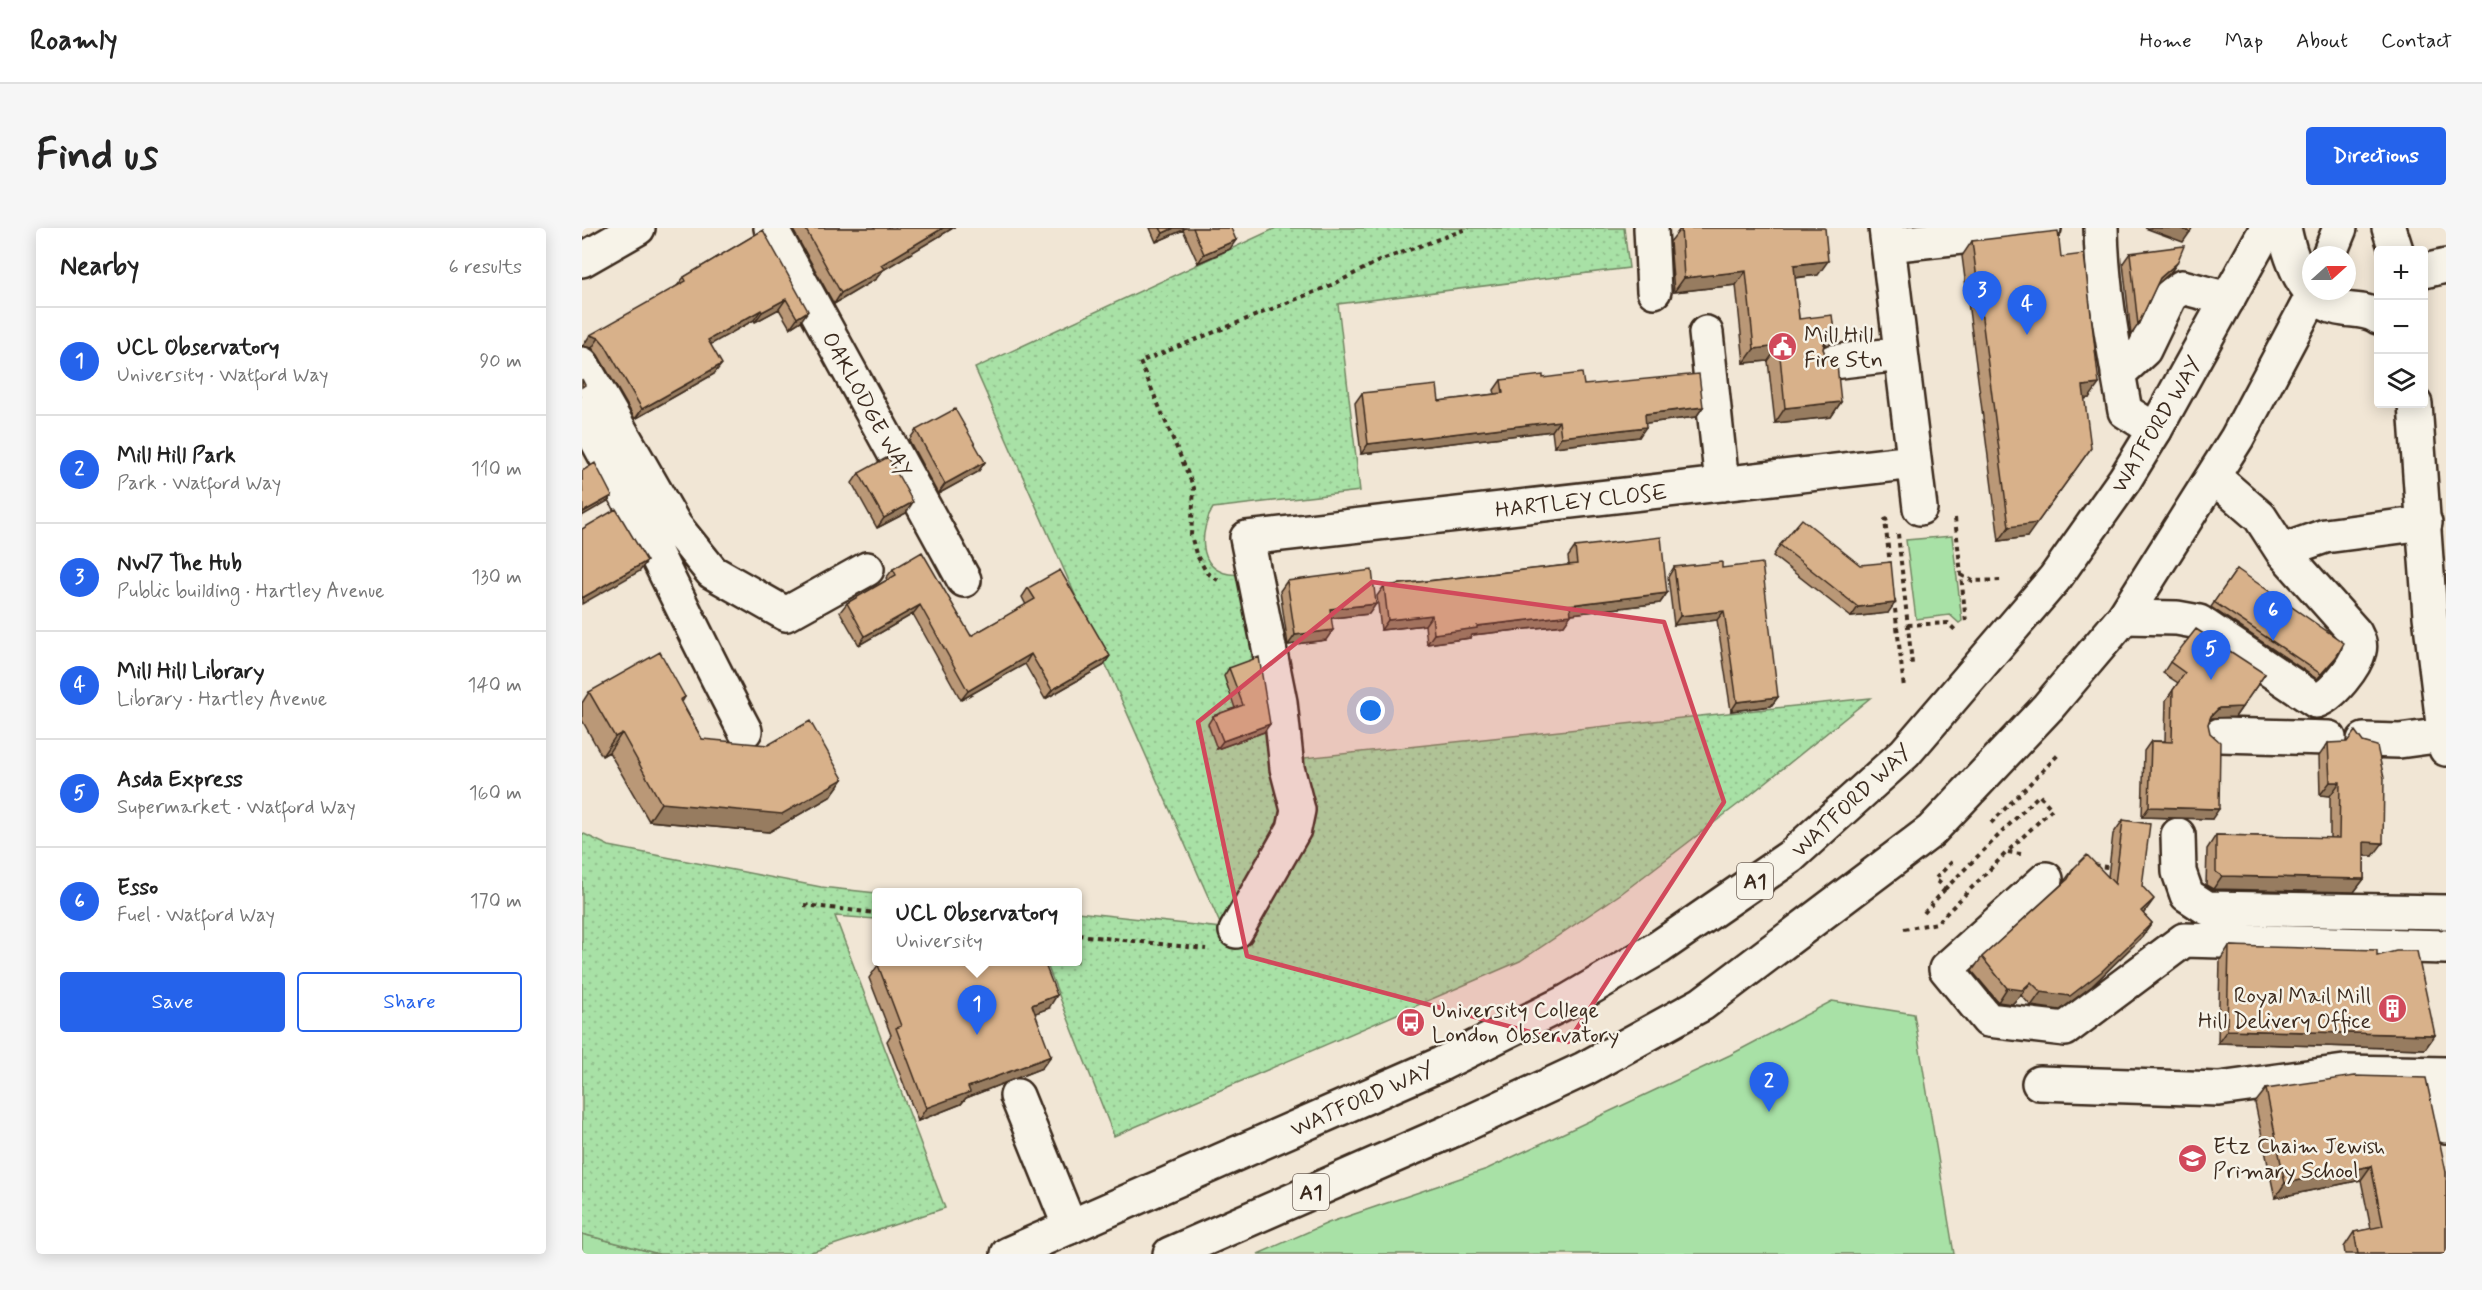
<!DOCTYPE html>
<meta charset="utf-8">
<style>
:root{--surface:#fff;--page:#f6f6f6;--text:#222;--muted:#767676;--line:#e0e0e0;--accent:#2563eb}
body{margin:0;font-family:Mynerve,sans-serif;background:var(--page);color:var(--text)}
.controls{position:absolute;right:18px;top:18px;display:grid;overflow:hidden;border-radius:6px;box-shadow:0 3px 15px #0003}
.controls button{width:54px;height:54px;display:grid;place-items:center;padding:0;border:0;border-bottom:2px solid var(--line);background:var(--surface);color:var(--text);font:30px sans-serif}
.compass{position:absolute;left:1720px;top:18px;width:54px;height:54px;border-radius:50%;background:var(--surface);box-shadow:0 3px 15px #0003;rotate:69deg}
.you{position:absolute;left:789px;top:483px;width:21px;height:21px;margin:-15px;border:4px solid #fff;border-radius:50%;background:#1a73e8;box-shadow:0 0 0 9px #1a73e833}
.badge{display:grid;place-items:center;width:39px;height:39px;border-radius:50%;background:var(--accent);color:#fff;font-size:20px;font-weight:700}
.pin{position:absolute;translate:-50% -50px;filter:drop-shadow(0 2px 3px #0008)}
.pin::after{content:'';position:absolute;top:32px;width:21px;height:18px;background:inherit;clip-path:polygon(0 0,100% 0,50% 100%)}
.popup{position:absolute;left:290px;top:660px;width:210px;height:78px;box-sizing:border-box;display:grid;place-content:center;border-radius:6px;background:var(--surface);filter:drop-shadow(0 2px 4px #0005);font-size:20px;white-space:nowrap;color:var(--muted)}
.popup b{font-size:22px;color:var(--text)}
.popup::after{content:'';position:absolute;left:50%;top:100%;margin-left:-12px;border:12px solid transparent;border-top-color:var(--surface)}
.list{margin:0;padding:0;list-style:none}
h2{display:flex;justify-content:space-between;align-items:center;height:78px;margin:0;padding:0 24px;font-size:26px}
h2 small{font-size:20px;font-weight:400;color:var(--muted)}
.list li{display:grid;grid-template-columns:39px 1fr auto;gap:18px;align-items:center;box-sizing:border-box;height:108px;padding:0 24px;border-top:2px solid var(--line)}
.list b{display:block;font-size:22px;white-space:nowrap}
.list p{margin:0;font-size:20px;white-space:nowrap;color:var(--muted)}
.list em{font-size:20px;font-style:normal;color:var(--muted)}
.actions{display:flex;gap:12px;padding:18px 24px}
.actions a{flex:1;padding:14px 0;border:2px solid var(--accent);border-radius:6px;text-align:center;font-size:21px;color:var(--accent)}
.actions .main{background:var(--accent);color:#fff}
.icon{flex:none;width:33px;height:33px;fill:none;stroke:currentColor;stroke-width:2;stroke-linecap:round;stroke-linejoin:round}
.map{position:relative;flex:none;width:1864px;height:1026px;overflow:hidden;border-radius:6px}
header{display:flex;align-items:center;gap:36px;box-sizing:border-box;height:84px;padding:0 30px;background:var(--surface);border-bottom:2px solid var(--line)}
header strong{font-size:28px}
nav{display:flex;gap:33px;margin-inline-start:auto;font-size:21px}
.intro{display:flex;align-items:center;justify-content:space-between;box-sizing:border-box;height:144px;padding:0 36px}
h1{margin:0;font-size:42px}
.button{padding:15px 27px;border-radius:6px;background:var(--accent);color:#fff;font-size:21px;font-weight:700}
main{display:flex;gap:36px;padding:0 36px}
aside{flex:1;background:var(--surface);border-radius:6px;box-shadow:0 3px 15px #0003}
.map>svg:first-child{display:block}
.green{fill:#a8e1a6;stroke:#728662;stroke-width:1.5}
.garden{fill:url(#garden-dots);stroke:#728662;stroke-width:1.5}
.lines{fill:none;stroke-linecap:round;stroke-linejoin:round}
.minor-casing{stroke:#3b2a1e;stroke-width:38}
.major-casing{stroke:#3b2a1e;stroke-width:38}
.highway-casing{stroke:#3b2a1e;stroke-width:38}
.path{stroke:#3b2a1e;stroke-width:4;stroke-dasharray:4.5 4.5;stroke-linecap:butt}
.minor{stroke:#f7f3e8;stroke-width:33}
.major{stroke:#f7f3e8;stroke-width:33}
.highway{stroke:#f7f3e8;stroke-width:33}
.wall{fill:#ba9877;stroke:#3b2a1e;stroke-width:1.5}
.shaded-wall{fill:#977c61;stroke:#3b2a1e;stroke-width:1.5}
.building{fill:#d8b18a;stroke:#3b2a1e;stroke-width:1.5}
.marked{fill:#d1495b;fill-opacity:0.2;stroke:#d1495b;stroke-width:4.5;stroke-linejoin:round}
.labels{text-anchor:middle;stroke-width:5;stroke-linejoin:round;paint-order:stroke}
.shield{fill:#f7f3e8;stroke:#73665b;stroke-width:1.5}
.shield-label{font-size:21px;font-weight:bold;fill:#3b2a1e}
.poi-label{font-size:22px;fill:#3b2a1e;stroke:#f7f3e8;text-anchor:start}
.street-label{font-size:22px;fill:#3b2a1e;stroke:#f7f3e8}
</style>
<header>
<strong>Roamly</strong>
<nav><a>Home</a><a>Map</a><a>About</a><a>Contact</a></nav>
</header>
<div class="intro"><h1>Find us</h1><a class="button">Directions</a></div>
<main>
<aside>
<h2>Nearby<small>6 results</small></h2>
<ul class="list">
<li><span class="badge">1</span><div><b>UCL Observatory</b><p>University · Watford Way</p></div><em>90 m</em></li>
<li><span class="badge">2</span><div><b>Mill Hill Park</b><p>Park · Watford Way</p></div><em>110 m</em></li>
<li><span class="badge">3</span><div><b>NW7 The Hub</b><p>Public building · Hartley Avenue</p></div><em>130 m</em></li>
<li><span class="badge">4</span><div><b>Mill Hill Library</b><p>Library · Hartley Avenue</p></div><em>140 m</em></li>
<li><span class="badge">5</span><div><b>Asda Express</b><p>Supermarket · Watford Way</p></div><em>160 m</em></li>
<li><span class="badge">6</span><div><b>Esso</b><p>Fuel · Watford Way</p></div><em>170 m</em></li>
</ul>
<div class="actions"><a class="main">Save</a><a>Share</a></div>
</aside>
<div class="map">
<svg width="1864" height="1026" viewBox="0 0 1864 1026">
<defs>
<pattern id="garden-dots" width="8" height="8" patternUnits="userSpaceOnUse" patternTransform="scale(1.5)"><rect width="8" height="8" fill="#a8e1a6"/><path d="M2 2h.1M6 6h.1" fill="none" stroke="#92c18e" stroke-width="1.8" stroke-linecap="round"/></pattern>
</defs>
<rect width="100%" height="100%" fill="#f1e6d5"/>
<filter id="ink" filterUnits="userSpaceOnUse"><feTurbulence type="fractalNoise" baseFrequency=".0167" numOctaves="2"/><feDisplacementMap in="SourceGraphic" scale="12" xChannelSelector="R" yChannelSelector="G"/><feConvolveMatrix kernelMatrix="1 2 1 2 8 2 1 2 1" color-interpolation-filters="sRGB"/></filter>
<g filter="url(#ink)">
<!-- green -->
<path class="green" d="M1370,308L1380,393L1377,395L1368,387L1334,391L1324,312Z
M1250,773L1332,786L1372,1026H676L746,995L905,941L1148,827Z
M0,1006L77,1026H0Z"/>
<!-- garden -->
<path class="garden" d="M694,0H1042L1047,40L756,76L778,263L631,280C618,301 614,340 647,346C659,348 677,344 690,343L713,531L1288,470L1163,571L1040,665L938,733L532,908L464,734H496V684L640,700L393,140Z
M0,605L27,618L239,659L294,665V691L253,688L363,980L224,1026H77L0,1006Z"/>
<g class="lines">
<defs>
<path id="minor" d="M189,0L382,352
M1069,0L1072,63
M1304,0L1338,280
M1519,0C1520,62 1532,121 1543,183L1573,202
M1306,17L1462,0
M0,32L56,0
M1842,43L1864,38
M1124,105L1140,256
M1250,134L1319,126
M0,136L93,298L130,344L204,386L285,341
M1536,146L1562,122L1588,68L1600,59L1646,71
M0,185C59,289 107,397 163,503
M1700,323L1743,308L1843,295
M1542,389L1595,390L1617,394L1734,473C1750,468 1773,439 1777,423C1779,416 1776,411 1773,405L1700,323L1678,289L1632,249
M1638,507L1747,510
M1782,512L1817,513L1862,507
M1596,607L1597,644L1605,667L1625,680L1864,684
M1464,651L1364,741L1406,792L1483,801L1602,712L1864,719
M654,703L712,601L716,582L705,540L698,474L665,310L1332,234
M1853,846L1864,898
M1457,855L1637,861L1762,844L1864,846
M435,868L488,999"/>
<path id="major" d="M1702,0C1708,29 1722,73 1756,80C1770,83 1785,81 1796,89
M1807,0L1814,22
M1833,176L1848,388L1864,521"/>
<path id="highway" d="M1747,27L1758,0
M426,1026L859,836L986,773L1076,720L1208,629L1323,525L1473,350L1543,251L1573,202L1685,0
M588,1026L871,902L1002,841L1120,776L1349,603L1466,479L1542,389L1655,210L1733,63"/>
</defs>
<!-- minor casing -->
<use href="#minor" class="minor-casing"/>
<!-- major casing -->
<use href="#major" class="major-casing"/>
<!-- highway casing -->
<use href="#highway" class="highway-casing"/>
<!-- path -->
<path class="path" d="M1373,290L1384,394
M1306,291L1303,292L1308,337
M1316,306L1330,436
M1379,347L1391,353L1420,352
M636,352L625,345L614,326L609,307L612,260L558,134L752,56L797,33L887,0
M1312,372L1322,460
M1326,397L1366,395L1375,404
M1409,595L1476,527
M1370,634L1353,651L1364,660L1457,567L1470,581L1425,624L1439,626
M1512,637L1531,640
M222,677L294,685
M1342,685L1364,660
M1322,701L1355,695L1425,624
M496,707L624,721"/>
<!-- minor -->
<use href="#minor" class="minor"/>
<!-- major -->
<use href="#major" class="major"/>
<!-- highway -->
<use href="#highway" class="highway"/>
</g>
<!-- wall -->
<path class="wall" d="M210,0H371L301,42L294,51L252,76Z
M568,0H649L648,21L616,35L601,2L574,14Z
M1099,0L1236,47L1213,50L1217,91L1252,103L1242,117L1241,121L1259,174L1249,189L1193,195L1186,133L1162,135L1154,57L1092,64L1088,14Z
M181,2L219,93L208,100L197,81L173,94L172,92L128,116L132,146L53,191L16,127L10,120L1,118L95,58L102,49Z
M1390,13L1479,29L1507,170L1502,171L1445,309L1417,313L1380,28Z
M1548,25L1595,35L1588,45L1575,56L1556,97L1549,107L1541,35Z
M961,150L1121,179L1114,189L1064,195L1057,209L972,219L970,203L779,226L773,175L780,165L857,173L913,166L912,162L919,152Z
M334,202L403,234L396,244L356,266L327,212Z
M277,245L324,285L295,300L270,255Z
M1198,317L1278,337L1306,385L1269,389L1191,328Z
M993,319L1085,365L1078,375L989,386L982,397L890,407L888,410L845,416L843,397L799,402L795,368L802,358L987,337L986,329Z
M1092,339L1140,340L1196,469L1189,478L1149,483L1135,392L1092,397L1086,349Z
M311,341L389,408L444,377L440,369L446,360L521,438L463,471L443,436L379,472L331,386L277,417L258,384L265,375L305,352L304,350Z
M1655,341L1751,434L1735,451L1629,379Z
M705,353L787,386L749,390L744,412L706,417L698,363Z
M1588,434L1683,446L1653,489L1630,490L1627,492L1626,496L1630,591L1560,589L1562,523L1569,513H1583L1584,472L1596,455L1581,445Z
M647,440L682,504L635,521L626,496L631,488L653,480L642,448Z
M7,464L103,469L100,474L120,511L261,551L248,569L187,604L67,593L27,524L20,528L0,492V475Z
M1746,515L1791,628H1782V651L1772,664L1631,661L1624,657L1625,621L1634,607L1748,610V568L1738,567L1737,528Z
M1541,592L1560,658L1561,686L1570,695L1560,709L1510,758L1478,782L1449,778L1439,767L1430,776L1416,774L1390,743L1400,729L1481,655L1492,640L1526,649L1531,606Z
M1647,718L1795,728L1853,807L1843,821L1636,815L1638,732Z
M296,737L467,780L453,785L460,840L384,870L379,876L336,893L305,813L309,807L287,750Z
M1684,861L1864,944V1026H1763L1762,1019L1772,1004L1789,1001L1779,952L1693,970L1673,875Z"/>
<!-- shaded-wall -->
<path class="shaded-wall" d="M361,0H371L301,42L294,51L252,76L259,65L299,37Z
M592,0H603L601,2L574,14L581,5Z
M1563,0H1598L1608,4L1601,14Z
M654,12L648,21L616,35L622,26Z
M1246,33L1236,47L1201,51L1212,37Z
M1595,35L1588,45L1571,60L1578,50Z
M1164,43L1154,57L1092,64L1102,50Z
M204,71L197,81L173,94L180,84Z
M179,82L172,92L119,122L126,112Z
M226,83L219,93L208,100L215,90Z
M1252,103L1242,118L1243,112Z
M8,107L17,110L10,120L1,118Z
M1197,118L1186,133L1162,135L1172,121Z
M140,136L132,146L53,191L60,181Z
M1517,156L1507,170L1491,172L1501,158Z
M1259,174L1249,189L1193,195L1203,180Z
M1121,179L1114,189L1056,196L1063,186Z
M977,193L970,203L779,226L786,216Z
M1064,199L1057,209L972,219L979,209Z
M1509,220L1445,309L1417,313L1427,299Z
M403,234L396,244L356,266L363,256Z
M30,268L26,273L0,288L1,284Z
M331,274L324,285L295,300L302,290Z
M65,333L58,343L0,376V370Z
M1085,365L1078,375L981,387L988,377Z
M1313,375L1306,385L1269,389L1276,379Z
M794,376L787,386L741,391L748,381Z
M338,377L331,386L277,417L283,408Z
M1142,383L1135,392L1092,397L1098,388Z
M850,387L843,397L799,402L806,392Z
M989,387L982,397L890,407L888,410L845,416L852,406L895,398Z
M751,402L744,412L706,417L713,407Z
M449,426L443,436L379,472L386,463Z
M528,428L521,438L463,471L470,462Z
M1196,469L1189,478L1149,483L1155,474Z
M1660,479L1653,489L1630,490L1622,498L1629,488L1637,480Z
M688,496L682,504L635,521L641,513Z
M40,505L27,524L20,528L33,509Z
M261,551L248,569L187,604L67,593L79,575Z
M1748,554H1758L1748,568L1738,567Z
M1567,579L1637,581L1630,591L1560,589Z
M1782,614L1801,615L1791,628H1773Z
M1640,648L1782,651L1772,664L1631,661Z
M1572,671L1562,685L1549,697L1559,683Z
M1570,695L1560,709L1510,758L1478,782L1449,778L1459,764Z
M1449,754L1439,767L1430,776L1416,774L1425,760Z
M475,767L467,780L441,790L450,777Z
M1645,802L1853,807L1843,821L1636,815Z
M469,828L460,840L384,870L379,876L336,893L344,880L386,859Z
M1789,938L1779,952L1693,970L1703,955Z"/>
<!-- building -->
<path class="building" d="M223,0H361L299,37L302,41L259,65Z
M578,0H592L581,5Z
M611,0H649L654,12L622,26Z
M1099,0H1243L1246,33L1212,37L1217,91L1250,87L1252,103L1243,112L1241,121L1245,131L1255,137L1259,174L1203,180L1197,118L1172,121L1164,43L1102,50Z
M1598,0H1610L1608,4Z
M181,2L226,83L215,90L204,71L180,84L179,82L126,112L140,136L60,181L23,117L17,110L8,107L104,53L102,49Z
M1476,3L1479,29L1502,26L1517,156L1501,158L1509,220L1455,295L1427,299L1390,13Z
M1602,18L1595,35L1578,50L1556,97L1548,25Z
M1000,145L1002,157L1117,146L1121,179L1063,186L1064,199L979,209L977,193L786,216L780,165L855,157L857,173L921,165L919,152L961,147V150Z
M0,151L3,157L0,159Z
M373,181L403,234L363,256L334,202Z
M306,229L331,274L302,290L277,245Z
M13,235L30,268L1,284L0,243Z
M34,281L65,333L0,370V301Z
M1220,291L1278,337L1309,334L1313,375L1276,379L1198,317Z
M1079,309L1085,365L988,377L989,387L895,398V400L852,406L850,387L806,392L802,358L995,336L993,319Z
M340,324L389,408L453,371L446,360L478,342L528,428L470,462L449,426L386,463L338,377L283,408L265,375L314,347L311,341Z
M1140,334V340L1180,335L1196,469L1155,474L1142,383L1098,388L1092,339Z
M1655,341L1762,415L1754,429L1739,446L1632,374Z
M790,342L794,376L748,381L751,402L713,407L705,353Z
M1614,401L1683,446L1660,479L1637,480L1629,488L1626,496L1628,505L1638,514L1637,581L1567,579L1569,513L1590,514L1591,462L1603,445L1588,434Z
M78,424L103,469L98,472L120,511L186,517L228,493L261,551L200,586L79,575L40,505L33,509L7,464Z
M677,429L688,496L641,513L631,488L661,477L647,440Z
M1773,503L1781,514L1795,518L1802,550L1801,615L1782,614V651L1640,648L1634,644V607L1757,610L1758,554H1748L1746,515L1765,514Z
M1541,592L1568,596L1560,658L1572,671L1559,683L1570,695L1519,744L1488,768L1459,764L1449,754L1440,762L1425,760L1400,729L1486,651L1492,640L1505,627L1533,656Z
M1647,718L1795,722V728L1814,723H1835L1853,807L1645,802Z
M306,734H462L475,767L450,777L469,828L386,859L388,864L344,880L314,800L319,798L296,737Z
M1773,848L1844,850L1864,944V1026H1776L1772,1004L1801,998L1789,938L1703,955L1684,861Z"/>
</g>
<!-- marked area -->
<path class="marked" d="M790,354L1082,394L1142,574L986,814L665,728L616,494Z"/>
<!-- icons -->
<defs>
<symbol id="civic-disc" viewBox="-11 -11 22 22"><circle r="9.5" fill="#d1495b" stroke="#f7f3e8"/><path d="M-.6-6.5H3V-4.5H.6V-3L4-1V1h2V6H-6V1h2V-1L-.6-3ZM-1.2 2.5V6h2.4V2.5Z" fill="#fff"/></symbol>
<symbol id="building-disc" viewBox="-11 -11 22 22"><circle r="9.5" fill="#d1495b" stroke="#f7f3e8"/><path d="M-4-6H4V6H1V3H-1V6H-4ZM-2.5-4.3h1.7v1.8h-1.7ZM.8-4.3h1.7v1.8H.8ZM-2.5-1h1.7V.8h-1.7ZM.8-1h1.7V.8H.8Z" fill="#fff"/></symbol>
<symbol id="bus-disc" viewBox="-11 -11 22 22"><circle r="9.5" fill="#d1495b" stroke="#f7f3e8"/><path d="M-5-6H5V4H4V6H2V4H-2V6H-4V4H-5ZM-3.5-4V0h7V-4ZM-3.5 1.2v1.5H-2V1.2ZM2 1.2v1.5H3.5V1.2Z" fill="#fff"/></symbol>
<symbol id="school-disc" viewBox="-11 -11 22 22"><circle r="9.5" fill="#d1495b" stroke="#f7f3e8"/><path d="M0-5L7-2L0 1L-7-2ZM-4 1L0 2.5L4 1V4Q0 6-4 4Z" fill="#fff"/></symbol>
</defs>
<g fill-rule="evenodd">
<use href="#civic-disc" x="1184" y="102" width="33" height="33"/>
<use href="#building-disc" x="1794" y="764" width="33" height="33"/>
<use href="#bus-disc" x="812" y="778" width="33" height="33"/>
<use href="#school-disc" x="1594" y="914" width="33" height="33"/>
</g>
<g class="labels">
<!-- shield labels -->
<g class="shield">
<rect x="1155" y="635" width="36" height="36" rx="4.5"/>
<rect x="711" y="946" width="36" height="36" rx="4.5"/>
</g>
<g class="shield-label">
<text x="1173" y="660">A1</text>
<text x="729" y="971">A1</text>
</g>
<!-- poi labels -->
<g class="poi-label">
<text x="1222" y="114">Mill Hill<tspan x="1222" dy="25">Fire Stn</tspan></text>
<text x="1789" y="775" text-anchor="end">Royal Mail Mill<tspan x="1789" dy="25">Hill Delivery Office</tspan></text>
<text x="850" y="789">University College<tspan x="850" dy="25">London Observatory</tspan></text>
<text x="1631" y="925">Etz Chaim Jewish<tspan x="1631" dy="25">Primary School</tspan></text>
</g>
<!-- street labels -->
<g class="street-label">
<text transform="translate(286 176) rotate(61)" y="8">OAKLODGE WAY</text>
<text transform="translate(1574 196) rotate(-59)" y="8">WATFORD WAY</text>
<text transform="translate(999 272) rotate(-6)" y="8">HARTLEY CLOSE</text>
<text transform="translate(1269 572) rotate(-43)" y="8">WATFORD WAY</text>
<text transform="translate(780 870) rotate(-24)" y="8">WATFORD WAY</text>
</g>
</g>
</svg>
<div class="controls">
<button>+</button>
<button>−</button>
<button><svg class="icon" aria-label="layers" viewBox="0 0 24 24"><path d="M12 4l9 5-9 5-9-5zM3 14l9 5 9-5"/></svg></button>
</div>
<svg class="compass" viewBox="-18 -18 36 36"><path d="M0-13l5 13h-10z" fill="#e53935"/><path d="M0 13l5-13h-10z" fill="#767676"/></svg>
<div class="you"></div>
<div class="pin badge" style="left:395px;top:807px">1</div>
<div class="popup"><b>UCL Observatory</b>University</div>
<div class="pin badge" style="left:1187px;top:884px">2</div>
<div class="pin badge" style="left:1400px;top:93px">3</div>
<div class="pin badge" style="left:1445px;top:107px">4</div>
<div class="pin badge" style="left:1629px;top:452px">5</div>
<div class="pin badge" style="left:1691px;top:413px">6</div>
</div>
</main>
